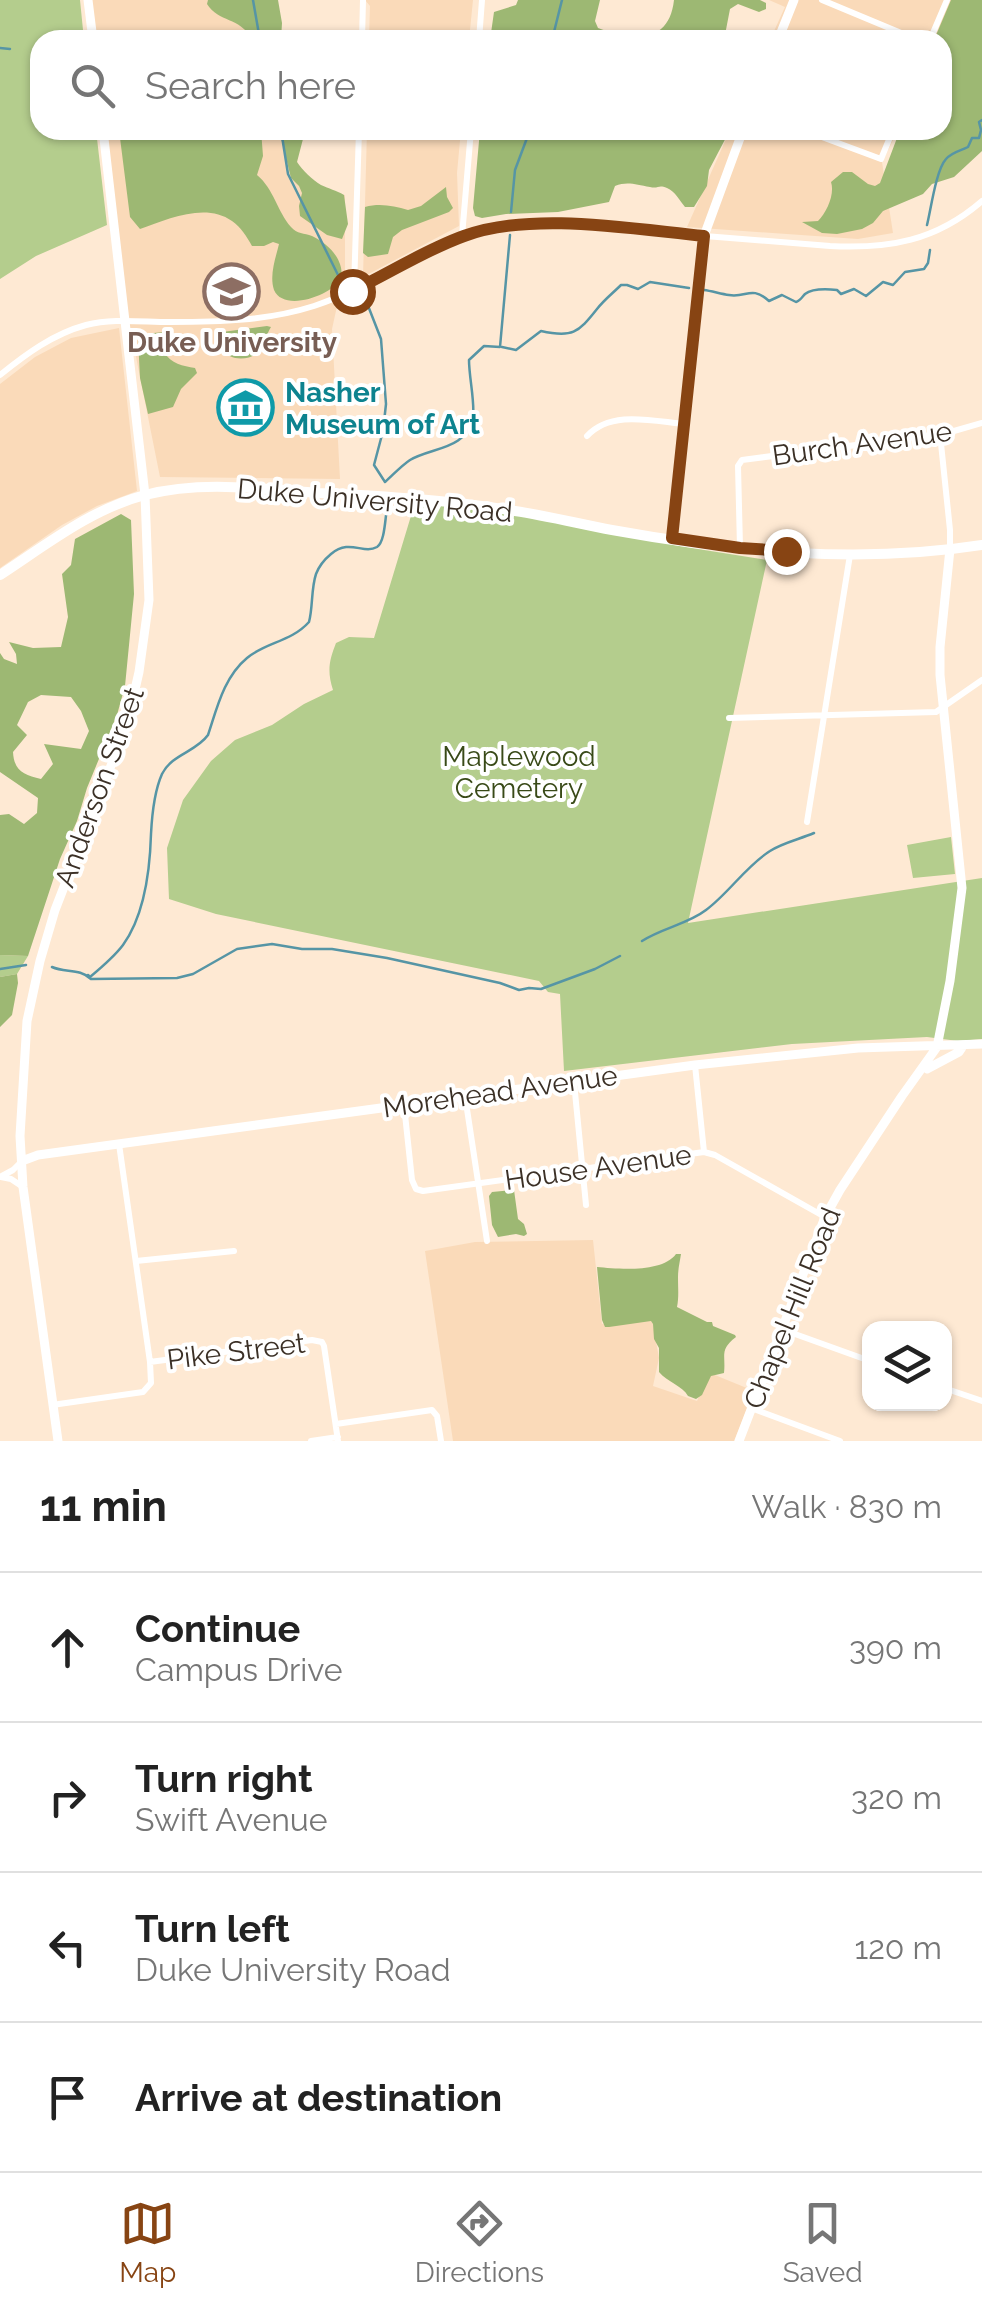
<!DOCTYPE html>
<meta charset="utf-8">
<style>
:root{--surface:#fff;--page:#f2f2f2;--text:#222;--muted:#767676;--line:#e0e0e0;--accent:#874413}
body{margin:0;font-family:Raleway,sans-serif;background:var(--page);color:var(--text)}
.controls{position:absolute;right:30px;bottom:30px;display:grid;overflow:hidden;border-radius:20px;box-shadow:0 2px 8px #0004}
.controls button{width:90px;height:90px;display:grid;place-items:center;padding:0;border:0;border-bottom:2px solid var(--line);background:var(--surface);color:var(--text);font:50px sans-serif}
.stop{position:absolute;width:30px;height:30px;margin:-22px;border:8px solid #874413;border-radius:50%;background:#fff}
.stop.end{background:#874413;border-color:#fff;box-shadow:0 2px 10px #0008}
.list{margin:0;padding:0;list-style:none}
h2{display:flex;justify-content:space-between;align-items:center;height:130px;margin:0;padding:0 40px;font-size:42px}
h2 small{font-size:32px;font-weight:400;color:var(--muted)}
.list li{display:grid;grid-template-columns:65px 1fr auto;gap:30px;align-items:center;box-sizing:border-box;height:150px;padding:0 40px;border-top:2px solid var(--line)}
.list b{display:block;font-size:38px;white-space:nowrap}
.list p{margin:0;font-size:32px;white-space:nowrap;color:var(--muted)}
.list em{font-size:32px;font-style:normal;color:var(--muted)}
.icon{flex:none;width:55px;height:55px;fill:none;stroke:currentColor;stroke-width:2;stroke-linecap:round;stroke-linejoin:round}
.map{position:relative;flex:none;width:982px;height:1441px;overflow:hidden}
.search{position:absolute;background:var(--surface);box-shadow:0 2px 8px #0004;left:30px;right:30px;top:30px;height:110px;display:flex;align-items:center;gap:25px;box-sizing:border-box;padding:0 35px;border-radius:30px;color:var(--muted);font-size:38px}
.sheet{height:730px;background:var(--surface)}
nav{display:flex;justify-content:space-around;align-items:center;box-sizing:border-box;height:140px;border-top:2px solid var(--line);background:var(--surface);font-size:28px;color:var(--muted)}
nav a{display:grid;justify-items:center;gap:5px}
nav .on{color:var(--accent)}
.map>svg:first-child{display:block}
.built{fill:#fadab9}
.green{fill:#b4cd8d}
.forest{fill:#9db873;fill-rule:evenodd}
.lines{fill:none;stroke-linecap:round;stroke-linejoin:round}
.stream{stroke:#5695a5;stroke-width:2.5}
.minor{stroke:#fff;stroke-width:6}
.tertiary{stroke:#fff;stroke-width:9}
.secondary{stroke:#fff;stroke-width:10}
.route{stroke:#874413;stroke-width:12}
.labels{text-anchor:middle;stroke-width:8;stroke-linejoin:round;paint-order:stroke}
.education-label{font-size:28px;font-weight:bold;fill:#785e54;stroke:#fff}
.culture-label{font-size:28px;font-weight:bold;fill:#0d838f;stroke:#fff;text-anchor:start}
.street-label{font-size:28px;fill:#3b3026;stroke:#fff}
.park-label{font-size:28px;fill:#394a18;stroke:#fff}
</style>
<div class="map">
<svg width="982" height="1441" viewBox="0 0 982 1441">
<rect width="100%" height="100%" fill="#fee9d3"/>
<!-- built -->
<path class="built" d="M90,0H278L268,17L271,40H95Z
M365,0H473L469,40H369L370,6Z
M769,0H964L942,40H770L785,7Z
M105,130H289L304,188L345,195V270L332,329L340,479L160,477L127,312Z
M367,130H461L457,173L459,226L363,277Z
M730,130H898L882,162L893,233L858,239L687,227Z
M119,328L137,491L97,506L62,525L0,568V384L35,357L71,338Z
M593,1240L602,1324L652,1319L659,1358L653,1386L697,1401L710,1373L754,1391L734,1441H453L425,1251L475,1242Z"/>
<!-- green -->
<path class="green" d="M0,0H80L84,40H40V130H96L107,225L36,256L0,279Z
M418,503L515,514L679,546L767,560L688,923L982,878V1039L958,1041L927,1037L792,1044L564,1071L560,994L548,992L539,981L216,914L169,899L167,848L183,800L211,761L235,740L272,725L304,704L333,690C327,671 329,661 336,643L349,637L374,638L414,506Z
M951,837L955,874L913,878L907,845Z
M0,955L28,956L17,974L0,977Z"/>
<!-- forest -->
<path class="forest" d="M208,0H278L282,23L281,40H253C239,16 219,23 207,4Z
M518,0H600L595,21L598,28C630,40 669,46 674,0H760L766,3V9L759,12L738,4L730,9L724,40H490L494,12L516,5Z
M951,0H982V151L954,177L932,184L923,194L883,211L873,223L862,229L837,234L822,233L802,222L818,221C827,212 835,194 831,182L843,172H852L868,184L875,186L880,183L900,130H942V40H934Z
M119,130H261L263,156L257,175C274,189 277,211 291,227C297,234 304,233 312,236C321,240 331,248 336,256C340,262 343,271 341,278C333,295 284,313 274,290C269,275 276,257 279,244L273,242L264,246H252C247,237 241,227 232,221C206,202 167,219 140,229L130,217Z
M279,130H300L303,139L297,162C302,170 313,180 321,185C329,189 336,190 344,195L348,224L342,239L327,235L300,216L299,206L302,193L299,186L291,178Z
M480,130H730L709,170L707,186L694,207H685C680,201 675,191 667,188C658,184 659,189 650,187C636,185 628,181 615,186L609,202L558,212L506,214L482,218L475,216L473,208Z
M446,187L447,197L453,208L449,212L402,230L393,237L388,254L368,257L363,253L365,207C380,203 394,206 408,210L421,206Z
M267,326L271,327C266,335 265,343 260,350C252,361 229,362 223,349C221,344 222,336 222,332Z
M165,332L176,340L166,347L164,352C171,364 183,366 195,368L197,373L181,389L173,407L148,414L140,378L138,339L142,334Z
M121,514L131,520L134,594L125,686L117,715L87,788L77,821L60,859L28,956L0,955V815L9,814L24,824L37,813L38,798L0,772V653L4,659L17,664L16,654L9,642L33,648L61,647L68,617L62,574L71,565L75,539ZM41,695L71,697L81,711L89,731L81,749L44,744L53,764L41,779C24,775 14,771 13,752L27,735L17,725L28,702Z
M17,974L18,983L12,1015L0,1027V977Z
M514,1190L518,1219L524,1224L527,1234L524,1236L516,1234L498,1237L492,1225L489,1196L492,1192Z
M676,1254H681C680,1261 678,1269 678,1277C678,1288 679,1297 677,1307L707,1322H712L713,1326L735,1335L736,1337C719,1350 726,1355 724,1373L711,1376L702,1395L696,1399L688,1396C683,1386 667,1382 659,1372V1348L654,1339L653,1324L651,1321L609,1327H605L602,1320L597,1267C619,1269 662,1273 676,1254Z"/>
<g class="lines">
<!-- stream -->
<path class="stream" d="M253,0L260,40
M552,40L562,0
M0,48L10,49
M281,130L288,174L339,277
M511,212L515,170L530,130
M927,225C931,209 936,170 946,159C952,152 960,151 968,147L972,138H979L981,130L979,122L982,120
M704,290C712,291 721,294 729,295C747,298 751,285 769,301L782,295L796,302C800,301 802,297 805,294C813,288 828,289 837,290L841,294L854,289L866,296L883,282L893,285L905,272L924,269L928,263L930,250
M365,298L381,339L386,404L383,431L374,465L385,482C393,475 401,466 410,460C432,447 467,450 473,417C475,402 469,377 469,360L484,346L500,347L510,235
M502,347L516,350L541,331C572,338 578,333 597,309C604,300 613,293 621,285H627L638,289L650,282L689,288
M642,941C662,928 688,924 706,910C729,893 746,866 770,851C782,843 800,839 814,833
M52,967C65,973 80,968 91,979L177,978L193,974L237,949L272,944L302,949H332L387,958L500,983L519,990L529,988L541,989L595,969L620,956
M0,969L26,965
M88,975L90,977C102,967 114,957 123,945C144,916 150,869 151,834C152,814 154,792 162,774C172,754 196,752 208,735C217,708 224,677 247,658C266,642 291,642 309,622C313,607 311,589 316,574C319,566 325,559 331,554C350,538 363,555 377,547C385,542 385,518 387,509"/>
<!-- minor -->
<path class="minor" d="M822,0L918,40
M362,40L363,0
M479,40L482,0
M930,40L947,0
M803,130L881,159L893,130
M462,236L471,130
M354,289L359,130
M0,375C26,354 53,334 86,325C113,318 142,322 170,322C219,322 267,321 314,306C366,289 410,257 460,237C487,226 514,223 543,223L830,246C889,249 936,241 982,201
M940,434L950,530V549
M587,436C611,410 652,421 684,424
M740,547L738,466L742,460L947,433L982,423
M729,718L936,712L982,680
M807,822L850,555
M695,1065L704,1152
M574,1082L586,1205
M465,1096L487,1241
M404,1105L412,1180L416,1189L423,1191L704,1152L715,1155L825,1217
M0,1177L13,1170L21,1162
M1,1177L11,1179L23,1187
M136,1261L234,1251
M781,1329L870,1361
M150,1362L312,1340L322,1342L324,1346L338,1441
M944,1388L982,1401
M52,1405L143,1392L151,1383L150,1362L119,1144
M751,1408L840,1441
M336,1424L432,1410L437,1416L441,1441
M311,1441L338,1437"/>
<!-- tertiary -->
<path class="tertiary" d="M88,0L93,40
M778,40L794,0
M672,539L704,236L743,130
M927,1069L959,1052L963,1046
M22,1161L38,1155L695,1065L858,1048L982,1044
M58,1441L23,1187L20,1136L27,1021L40,961L55,910L119,745L131,707L139,672L149,600L145,495L103,130
M739,1441L825,1217L840,1190L902,1096L937,1047L950,981L962,888L940,675V647L950,549"/>
<!-- secondary -->
<path class="secondary" d="M0,575C46,545 91,509 145,495C201,480 262,489 319,493C385,496 450,500 515,511C548,516 580,524 612,530C733,552 860,564 982,545"/>
</g>
<g class="lines">
<!-- route -->
<path class="route" d="M352,291C390,273 425,250 464,236C531,211 632,229 704,236L672,538L740,548L786,551"/>
</g>
<!-- icons -->
<defs>
<symbol id="university-ring" viewBox="-11 -11 22 22"><circle r="9.5" fill="#fff" stroke="#8d6e63" stroke-width="1.5"/><path d="M0-5L7-2L0 1L-7-2ZM-4 1L0 2.5L4 1V4Q0 6-4 4Z" fill="#8d6e63"/></symbol>
<symbol id="museum-ring" viewBox="-11 -11 22 22"><circle r="9.5" fill="#fff" stroke="#0f9aa8" stroke-width="1.5"/><path d="M0-6L6-3V-2H-6V-3ZM-5-1h2V3h-2ZM-1-1h2V3h-2ZM3-1h2V3H3ZM-6 4H6V6H-6Z" fill="#0f9aa8"/></symbol>
</defs>
<g fill-rule="evenodd">
<use href="#university-ring" x="200" y="260" width="63" height="63"/>
<use href="#museum-ring" x="214" y="376" width="63" height="63"/>
</g>
<g class="labels">
<!-- education labels -->
<g class="education-label">
<text x="232" y="352">Duke University</text>
</g>
<!-- culture labels -->
<g class="culture-label">
<text x="285" y="402">Nasher<tspan x="285" dy="32">Museum of Art</tspan></text>
</g>
<!-- street labels -->
<g class="street-label">
<text transform="translate(862 443) rotate(-8)" y="10">Burch Avenue</text>
<text transform="translate(375 500) rotate(5)" y="10">Duke University Road</text>
<text transform="translate(99 787) rotate(-70)" y="10">Anderson Street</text>
<text transform="translate(500 1091) rotate(-8)" y="10">Morehead Avenue</text>
<text transform="translate(598 1167) rotate(-8)" y="10">House Avenue</text>
<text transform="translate(792 1308) rotate(-68)" y="10">Chapel Hill Road</text>
<text transform="translate(236 1351) rotate(-7)" y="10">Pike Street</text>
</g>
<!-- park labels -->
<g class="park-label">
<text x="519" y="766">Maplewood<tspan x="519" dy="32">Cemetery</tspan></text>
</g>
</g>
</svg>
<div class="controls">
<button><svg class="icon" aria-label="layers" viewBox="0 0 24 24"><path d="M12 4l9 5-9 5-9-5zM3 14l9 5 9-5"/></svg></button>
</div>
<div class="stop" style="left:352px;top:291px"></div>
<div class="stop end" style="left:786px;top:551px"></div>
<div class="search"><svg class="icon" aria-label="search" viewBox="0 0 24 24"><circle cx="10" cy="10" r="6"/><path d="M15 15l6 6"/></svg>Search here</div>
</div>
<section class="sheet">
<h2>11 min<small>Walk · 830 m</small></h2>
<ul class="list">
<li><svg class="icon" aria-label="ahead" viewBox="0 0 24 24"><path d="M12 20V5M6 11l6-6 6 6"/></svg><div><b>Continue</b><p>Campus Drive</p></div><em>390 m</em></li>
<li><svg class="icon" aria-label="right" viewBox="0 0 24 24"><path d="M7 20v-9h11M14 6l5 5-5 5"/></svg><div><b>Turn right</b><p>Swift Avenue</p></div><em>320 m</em></li>
<li><svg class="icon" aria-label="left" viewBox="0 0 24 24"><path d="M17 20v-9H6M10 6l-5 5 5 5"/></svg><div><b>Turn left</b><p>Duke University Road</p></div><em>120 m</em></li>
<li><svg class="icon" aria-label="arrive" viewBox="0 0 24 24"><path d="M6 21V4h12l-3 4 3 4H6"/></svg><div><b>Arrive at destination</b></div></li>
</ul>
</section>
<nav>
<a class="on"><svg class="icon" aria-label="map" viewBox="0 0 24 24"><path d="M3 6l6-2 6 2 6-2v14l-6 2-6-2-6 2zM9 4v14M15 6v14"/></svg>Map</a>
<a><svg class="icon" aria-label="directions" viewBox="0 0 24 24"><path d="M12 3l9 9-9 9-9-9zM9 14v-3h6M13 9l2 2-2 2"/></svg>Directions</a>
<a><svg class="icon" aria-label="saved" viewBox="0 0 24 24"><path d="M7 4h10v16l-5-4-5 4z"/></svg>Saved</a>
</nav>
